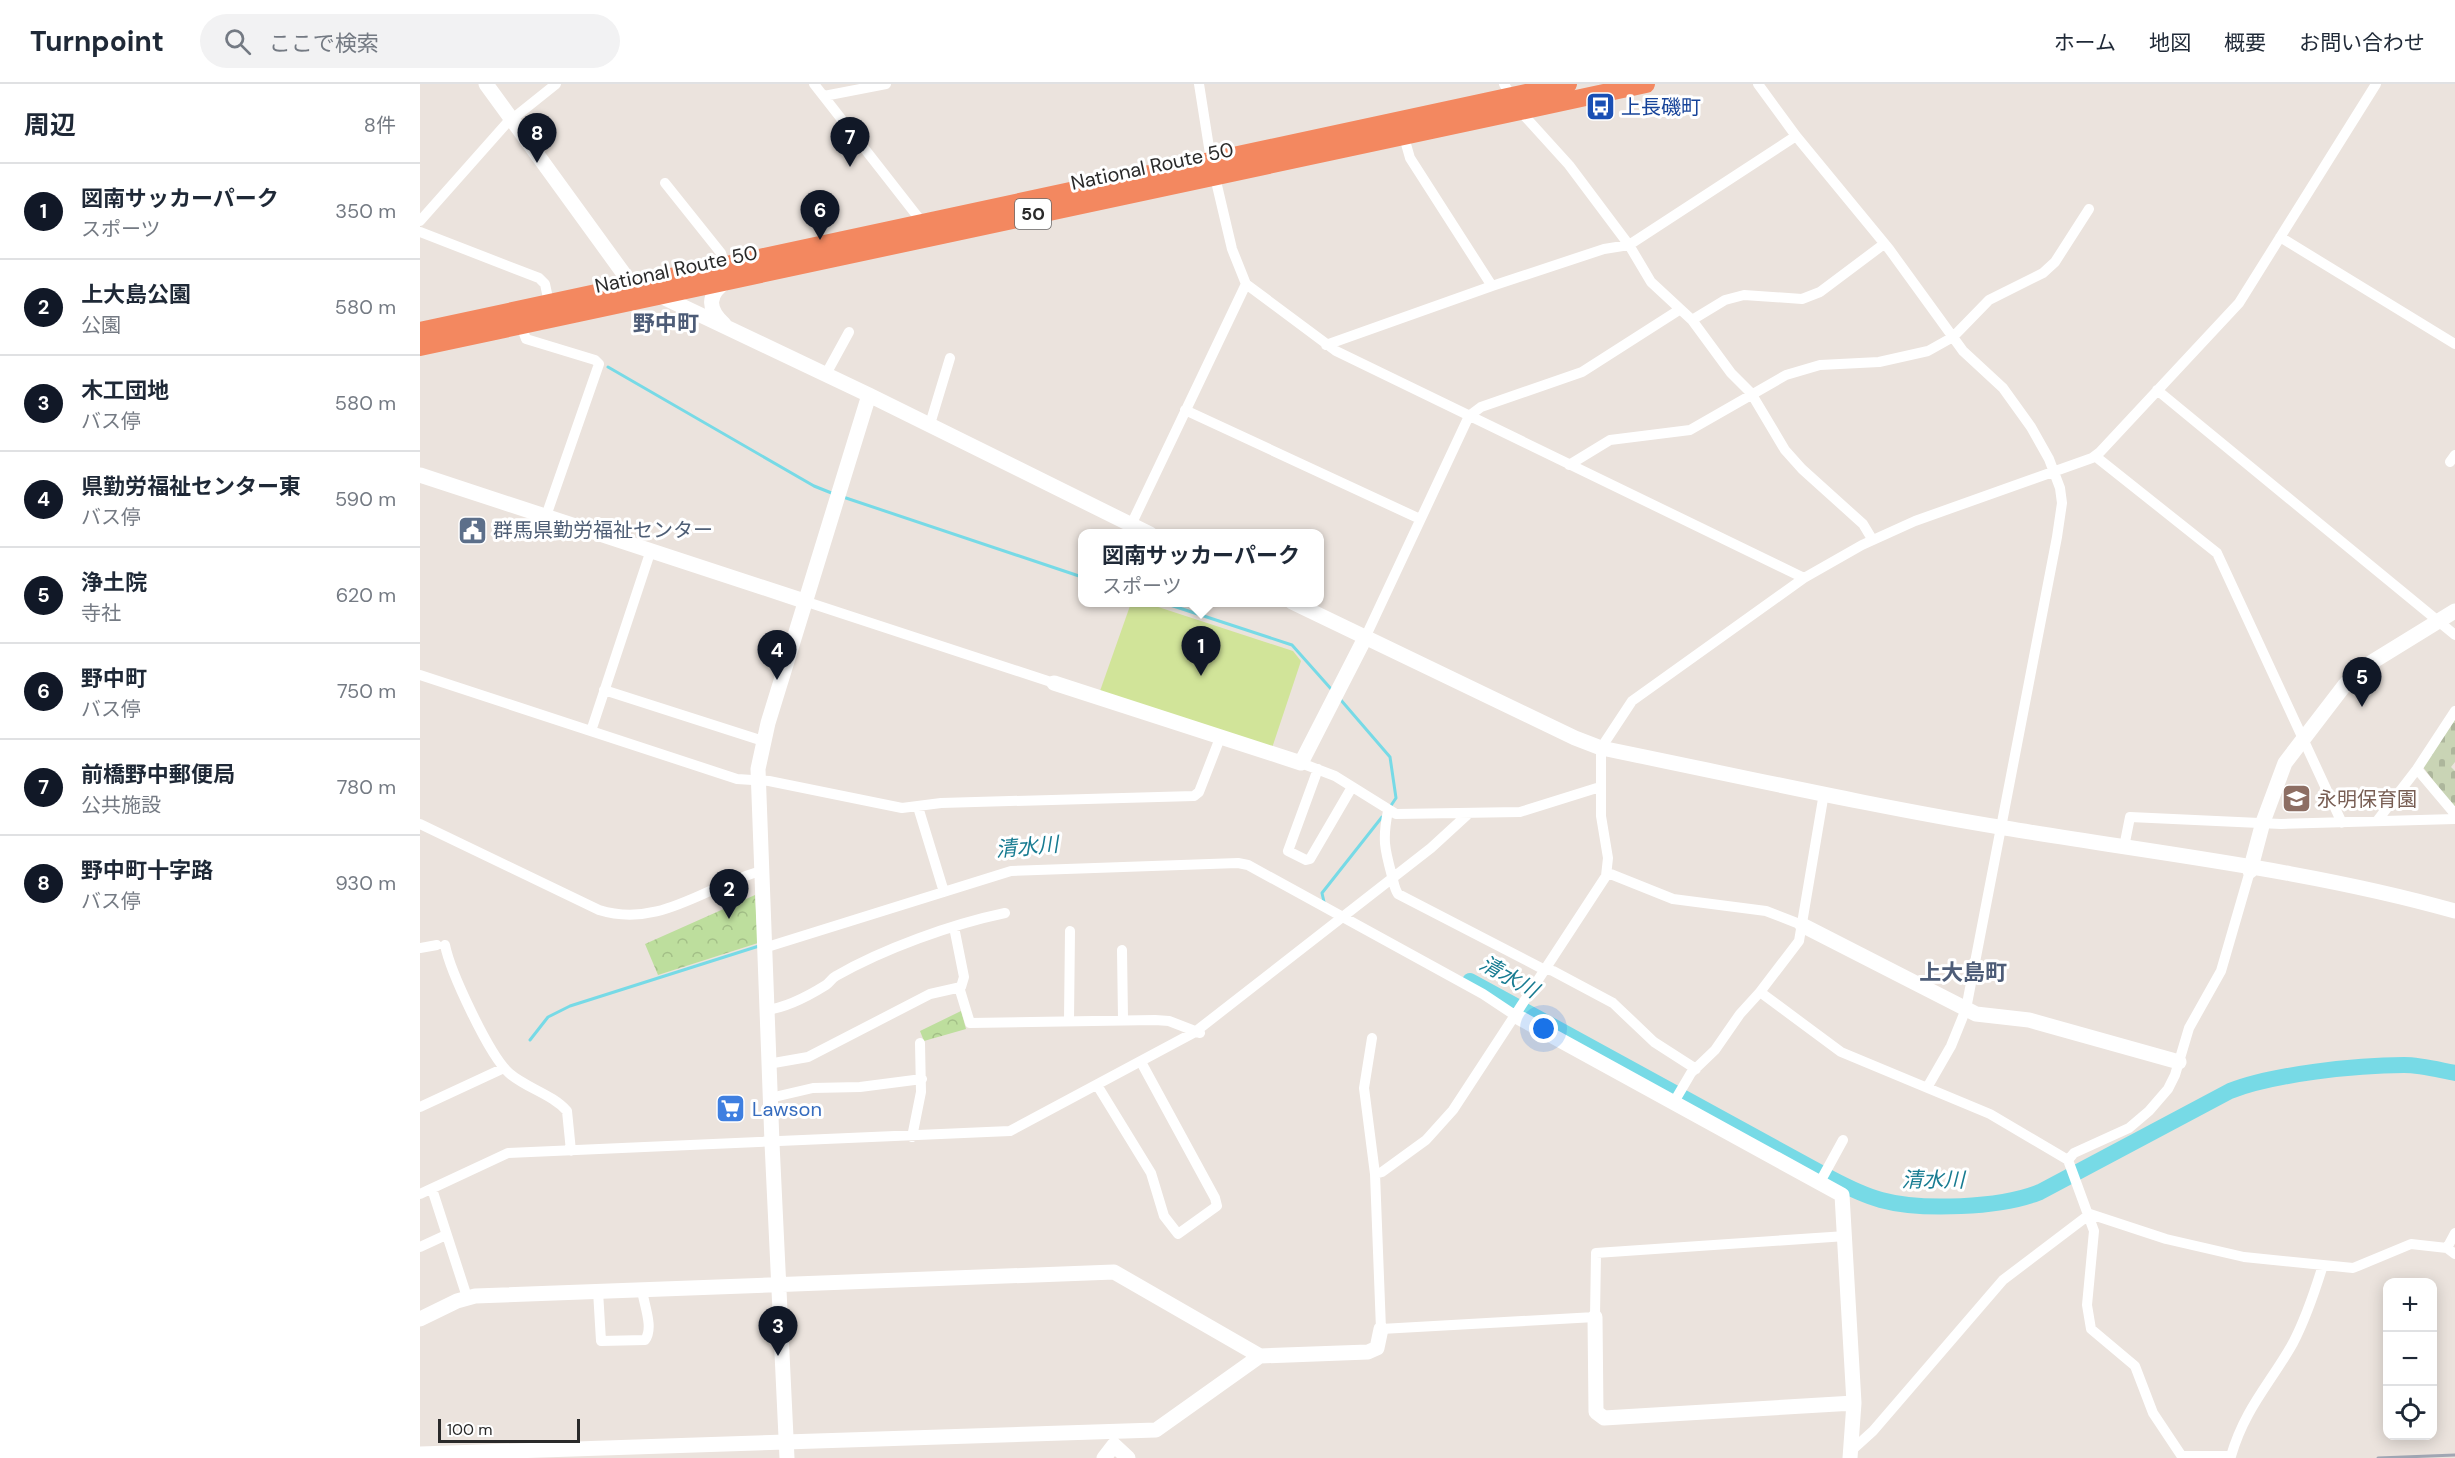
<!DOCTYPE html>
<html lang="ja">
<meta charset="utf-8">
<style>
:root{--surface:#fff;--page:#f2f2f3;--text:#1f2937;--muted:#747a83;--line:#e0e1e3;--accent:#111827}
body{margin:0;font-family:"DM Sans","Noto Sans JP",sans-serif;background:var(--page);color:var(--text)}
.controls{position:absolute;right:18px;bottom:18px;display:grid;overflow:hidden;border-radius:12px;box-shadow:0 3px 15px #0003}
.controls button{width:54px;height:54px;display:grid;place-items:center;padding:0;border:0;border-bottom:2px solid var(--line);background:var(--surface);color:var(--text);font:30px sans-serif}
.scale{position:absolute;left:18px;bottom:15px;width:142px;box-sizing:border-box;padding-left:6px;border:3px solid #2a2a2a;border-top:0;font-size:16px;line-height:21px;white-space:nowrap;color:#2a2a2a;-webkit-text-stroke:4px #fff;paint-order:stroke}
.you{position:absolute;left:1124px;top:945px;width:21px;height:21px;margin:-15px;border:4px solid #fff;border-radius:50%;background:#1a73e8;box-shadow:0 0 0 9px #1a73e833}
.badge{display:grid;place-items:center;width:39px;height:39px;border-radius:50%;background:var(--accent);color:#fff;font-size:20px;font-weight:700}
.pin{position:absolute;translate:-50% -50px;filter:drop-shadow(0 2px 3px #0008)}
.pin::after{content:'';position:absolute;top:32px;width:21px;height:18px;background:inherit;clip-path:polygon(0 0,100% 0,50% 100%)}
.popup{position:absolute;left:658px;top:445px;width:246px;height:78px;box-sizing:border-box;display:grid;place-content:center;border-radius:12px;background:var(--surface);filter:drop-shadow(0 2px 4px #0005);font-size:20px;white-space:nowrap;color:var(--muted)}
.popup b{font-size:22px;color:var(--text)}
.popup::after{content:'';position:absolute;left:50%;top:100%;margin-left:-12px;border:12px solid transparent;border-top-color:var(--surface)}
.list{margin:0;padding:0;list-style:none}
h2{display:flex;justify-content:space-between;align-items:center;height:78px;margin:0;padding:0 24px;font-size:26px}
h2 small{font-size:20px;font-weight:400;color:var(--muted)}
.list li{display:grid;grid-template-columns:39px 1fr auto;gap:18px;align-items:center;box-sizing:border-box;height:96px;padding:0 24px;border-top:2px solid var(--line)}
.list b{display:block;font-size:22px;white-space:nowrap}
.list p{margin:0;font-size:20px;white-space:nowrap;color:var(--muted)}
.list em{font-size:20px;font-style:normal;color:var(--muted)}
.icon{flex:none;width:33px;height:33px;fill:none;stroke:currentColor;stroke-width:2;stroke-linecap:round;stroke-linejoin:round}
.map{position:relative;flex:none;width:2035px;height:1374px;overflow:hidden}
header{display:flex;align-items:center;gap:36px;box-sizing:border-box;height:84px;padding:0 30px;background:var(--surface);border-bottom:2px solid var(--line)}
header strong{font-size:28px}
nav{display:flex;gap:33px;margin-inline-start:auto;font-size:21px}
.search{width:420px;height:54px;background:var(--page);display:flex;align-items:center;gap:15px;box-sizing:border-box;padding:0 21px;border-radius:33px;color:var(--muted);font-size:22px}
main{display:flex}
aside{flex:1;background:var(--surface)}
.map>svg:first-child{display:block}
.forest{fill:url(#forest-crowns)}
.cemetery{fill:url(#cemetery-stones)}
.pitch{fill:#d1e499}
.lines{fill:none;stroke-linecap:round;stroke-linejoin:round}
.stream{stroke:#77dae6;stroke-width:3}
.river{stroke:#77dae6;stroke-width:16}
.street{stroke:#fff;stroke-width:10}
.secondary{stroke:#fff;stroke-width:15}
.highway{stroke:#f38860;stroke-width:18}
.rail{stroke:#a0a6b3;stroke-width:3}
.labels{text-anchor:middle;stroke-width:6;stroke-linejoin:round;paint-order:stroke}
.shield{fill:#fff;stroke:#6a6a6a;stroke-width:1.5}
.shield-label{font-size:18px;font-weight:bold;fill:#2a2a2a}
.transit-label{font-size:20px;fill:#164399;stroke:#fff;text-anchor:start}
.street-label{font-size:20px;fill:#2a2a2a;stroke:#fff}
.service-label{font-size:20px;fill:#4e5e75;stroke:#fff;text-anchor:start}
.education-label{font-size:20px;fill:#785e54;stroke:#fff;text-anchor:start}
.shop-label{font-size:20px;fill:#366cbe;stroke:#fff;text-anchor:start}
.water-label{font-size:21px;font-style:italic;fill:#177b91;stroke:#fff}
.quarter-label{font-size:22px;font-weight:bold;fill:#4d5c77;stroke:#fff}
</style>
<header>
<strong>Turnpoint</strong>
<div class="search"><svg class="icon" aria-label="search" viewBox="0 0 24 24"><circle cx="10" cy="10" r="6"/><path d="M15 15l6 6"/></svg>ここで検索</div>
<nav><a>ホーム</a><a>地図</a><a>概要</a><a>お問い合わせ</a></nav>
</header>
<main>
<aside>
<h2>周辺<small>8件</small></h2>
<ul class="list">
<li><span class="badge">1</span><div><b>図南サッカーパーク</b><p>スポーツ</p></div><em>350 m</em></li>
<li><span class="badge">2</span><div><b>上大島公園</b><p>公園</p></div><em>580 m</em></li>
<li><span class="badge">3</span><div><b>木工団地</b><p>バス停</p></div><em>580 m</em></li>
<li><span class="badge">4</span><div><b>県勤労福祉センター東</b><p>バス停</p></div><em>590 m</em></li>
<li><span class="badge">5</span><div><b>浄土院</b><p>寺社</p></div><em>620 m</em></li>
<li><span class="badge">6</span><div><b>野中町</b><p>バス停</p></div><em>750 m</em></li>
<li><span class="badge">7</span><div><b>前橋野中郵便局</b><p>公共施設</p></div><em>780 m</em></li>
<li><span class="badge">8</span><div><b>野中町十字路</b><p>バス停</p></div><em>930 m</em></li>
</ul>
</aside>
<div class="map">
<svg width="2035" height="1374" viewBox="0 0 2035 1374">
<defs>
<pattern id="forest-crowns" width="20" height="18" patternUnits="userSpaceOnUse" patternTransform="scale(1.5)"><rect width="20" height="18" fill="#bdde9d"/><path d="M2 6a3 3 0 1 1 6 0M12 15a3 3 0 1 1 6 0" fill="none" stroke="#a3bf87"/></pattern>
<pattern id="cemetery-stones" width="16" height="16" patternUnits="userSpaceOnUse" patternTransform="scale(1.5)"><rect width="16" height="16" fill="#c9d4b5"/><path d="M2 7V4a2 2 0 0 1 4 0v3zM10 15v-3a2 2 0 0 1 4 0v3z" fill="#adb69c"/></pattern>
</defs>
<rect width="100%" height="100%" fill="#ebe3dd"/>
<!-- forest -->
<path class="forest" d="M335,811L338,859L238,891L225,860Z
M541,927L546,945L504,957L500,947Z"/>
<!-- cemetery -->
<path class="cemetery" d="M2035,632V678L2031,683L2035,687V725L2003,683Z"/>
<!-- pitch -->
<path class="pitch" d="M711,519H726L873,567L881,577L852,664L680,607Z"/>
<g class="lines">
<!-- stream -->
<path class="stream" d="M188,283L394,402L414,410
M423,413L662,493
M741,518L872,561L912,606
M920,615L970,673L976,714L970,723
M904,818L902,809L962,733
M110,956L128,933L150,922L339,862"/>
<!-- river -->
<path class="river" d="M1050,897L1410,1094C1427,1103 1443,1111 1461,1116C1501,1127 1581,1124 1620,1108L1810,1007C1853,990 1937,981 1984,981C2001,981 2019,986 2035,989"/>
<!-- street -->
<path class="street" d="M394,0L505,142
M779,0L791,76L812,165L826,200L916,267L1384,494
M1084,0L1100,27L1149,81L1209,161L1231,198L1272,236L1311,289L1331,309L1365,366L1382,385L1443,440L1452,455
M1338,0L1376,52L1469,165L1543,267L1583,304L1611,343L1629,375L1640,404L1642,419L1637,453L1546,925L1531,962L1508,1002
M404,12L466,0
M984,53L990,74L1072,202
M245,99L301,169L305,181
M0,137L86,40L136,0
M0,148L119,194L125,200L129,219
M1860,153L2035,260
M1272,236L1305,216L1324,211L1382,215L1400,208L1464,160
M101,241L106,255L175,276L179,280L126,432
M906,261L1072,202L1184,165L1209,161L1376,52
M406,290L429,248
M1737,306L2035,551
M765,326L1000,435
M510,340L530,274
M1675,372L1797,469L1922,739
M2030,378L2035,371
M1149,381L1190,356L1270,346L1366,291L1400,281L1459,278L1508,267L1533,253L1569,216L1623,189L1635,178L1669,125
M711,441L826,200
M384,517L634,599
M945,554L1049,332L1061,323L1162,288L1259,226
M0,591L317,695L349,697L482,724L521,719L774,712L779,708L800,654
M184,606L343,657
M171,647L231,466
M881,679L915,692L976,730L1100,728L1180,703
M898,685L868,767L886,776L890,775L932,703
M1997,685L2035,730
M498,723L524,808
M968,727C962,756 965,766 972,792C974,799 974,804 978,810L1121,884L1133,887L1193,919L1234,958L1276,985
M1957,737L1997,685L2035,627
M0,740L179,826C240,845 285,802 341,787
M1704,763L1710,733L1861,740L2035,735
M1188,789L1253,815L1346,827L1382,841
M25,861C30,887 69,971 89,989C106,1004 132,1010 147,1027L151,1067
M0,864L17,861
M344,864L591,787L818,779L828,781L1063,910L1096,932
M702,866L703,935
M539,903L550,939L735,936L749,937L780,949
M1340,908L1421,968L1570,1030L1648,1076L1674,1147L1667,1221L1671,1245L1715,1282L1733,1329L1763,1374
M346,926C365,924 390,911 406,901C410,898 412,894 416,892C463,865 532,840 585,829
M649,936L650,847
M952,954L944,1004L955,1090L961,1245L1175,1233L1176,1169L1426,1152
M348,980L388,973L510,910L541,903L544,893L534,843
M677,1001L731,1089L744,1132L758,1150L797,1122L795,1114L721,978
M350,1014L393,1004L440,1003L502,995
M1254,1018L1271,989L1295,966L1320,930L1340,908L1379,857L1404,709
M0,1023L84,984
M492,1053L501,1008L500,959
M1648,1076L1654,1069L1709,1044L1729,1027L1748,1005L1755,991L1769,944L1801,887L1830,787
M955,1090L962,1088L1006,1056L1033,1026L1186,792L1188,774L1181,732V664L1212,617L1384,494L1442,461L1495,437L1672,374L1680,368L1819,219L1956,0
M1400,1098L1423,1056
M12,1105L47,1213
M0,1110L88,1069L590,1047L775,948L1011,764L1047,731
M1670,1130L1746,1155L1824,1173L1933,1184L1991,1160L2027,1164L2035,1170
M0,1163L26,1151
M2027,1164L2035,1149
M178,1207L181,1257L225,1256C234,1244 224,1221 222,1206
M1432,1366L1453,1347L1583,1196L1670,1130
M1762,1372H1811C1825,1324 1850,1300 1873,1259C1886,1234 1895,1207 1903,1181"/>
<!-- secondary -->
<path class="secondary" d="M66,0L209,197L449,311L730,450
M304,240C287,225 287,210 307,197
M0,391L384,517
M872,518L1155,654L1181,664C1315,691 1450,722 1585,744C1734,769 1890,786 2035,827
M634,599L881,679L945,554
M1830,787L1843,738L1865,679L1924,602L1939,586L2035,527
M1382,841L1556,930L1609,936L1759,978
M1096,932L1422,1111L1434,1319L1430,1374
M1175,1233L1176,1328L1184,1334L1434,1319
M0,1235L37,1217L55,1212L694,1188L840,1272L948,1268L957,1264L961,1245
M0,1370L736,1346L840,1272
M367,1374L352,1059L338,685L348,639L449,311
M684,1374L694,1361L708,1374"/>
<!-- highway -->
<path class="highway" d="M0,247L1148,0
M0,263L1226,0"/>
<!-- rail -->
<path class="rail" d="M1958,1374L2035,1371"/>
</g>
<!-- icons -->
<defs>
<symbol id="bus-square" viewBox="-11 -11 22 22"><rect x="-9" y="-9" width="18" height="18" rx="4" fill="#1a4fb4" stroke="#fff"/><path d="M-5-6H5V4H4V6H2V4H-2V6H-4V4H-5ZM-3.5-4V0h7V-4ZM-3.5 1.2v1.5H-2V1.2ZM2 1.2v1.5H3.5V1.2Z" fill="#fff"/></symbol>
<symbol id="civic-square" viewBox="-11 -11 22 22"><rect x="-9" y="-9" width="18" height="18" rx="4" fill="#5c6f8a" stroke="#fff"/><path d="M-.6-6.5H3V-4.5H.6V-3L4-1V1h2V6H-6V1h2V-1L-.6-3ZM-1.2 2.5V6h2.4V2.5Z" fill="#fff"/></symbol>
<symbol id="school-square" viewBox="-11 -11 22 22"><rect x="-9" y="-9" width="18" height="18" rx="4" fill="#8d6e63" stroke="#fff"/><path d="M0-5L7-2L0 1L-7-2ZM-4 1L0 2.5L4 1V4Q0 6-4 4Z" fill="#fff"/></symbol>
<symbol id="supermarket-square" viewBox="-11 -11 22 22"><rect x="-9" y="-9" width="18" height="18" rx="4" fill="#3f7fe0" stroke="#fff"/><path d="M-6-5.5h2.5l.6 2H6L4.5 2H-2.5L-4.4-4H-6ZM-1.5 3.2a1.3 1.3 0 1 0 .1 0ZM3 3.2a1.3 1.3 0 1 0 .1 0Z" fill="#fff"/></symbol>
</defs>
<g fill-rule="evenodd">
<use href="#bus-square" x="1164" y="6" width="33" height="33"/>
<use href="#civic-square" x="36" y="430" width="33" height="33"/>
<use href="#school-square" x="1860" y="698" width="33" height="33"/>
<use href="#supermarket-square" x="294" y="1008" width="33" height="33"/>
</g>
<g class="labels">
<!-- shield labels -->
<rect class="shield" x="595" y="115" width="36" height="30" rx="4.5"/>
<g class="shield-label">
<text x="613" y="136">50</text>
</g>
<!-- transit labels -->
<g class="transit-label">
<text x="1201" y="30">上長磯町</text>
</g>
<!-- street labels -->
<g class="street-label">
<text transform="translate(732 82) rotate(-12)" y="7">National Route 50</text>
<text transform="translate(256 185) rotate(-12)" y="7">National Route 50</text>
</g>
<!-- service labels -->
<g class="service-label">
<text x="73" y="453">群馬県勤労福祉センター</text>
</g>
<!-- education labels -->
<g class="education-label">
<text x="1897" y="722">永明保育園</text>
</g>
<!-- shop labels -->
<g class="shop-label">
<text x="332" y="1032">Lawson</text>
</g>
<!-- water labels -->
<g class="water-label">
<text transform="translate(607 763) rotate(-5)" y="7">清水川</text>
<text transform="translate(1089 893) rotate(29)" y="7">清水川</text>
<text x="1513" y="1103">清水川</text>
</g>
<!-- quarter labels -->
<g class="quarter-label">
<text x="246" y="247">野中町</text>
<text x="1543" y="896">上大島町</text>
</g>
</g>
</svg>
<div class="controls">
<button>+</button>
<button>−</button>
<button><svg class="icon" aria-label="locate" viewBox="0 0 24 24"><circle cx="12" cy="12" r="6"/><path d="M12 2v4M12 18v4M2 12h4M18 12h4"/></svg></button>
</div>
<div class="scale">100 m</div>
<div class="you"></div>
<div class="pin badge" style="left:781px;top:592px">1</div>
<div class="popup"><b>図南サッカーパーク</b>スポーツ</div>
<div class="pin badge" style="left:309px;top:835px">2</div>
<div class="pin badge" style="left:358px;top:1272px">3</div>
<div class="pin badge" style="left:357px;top:596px">4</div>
<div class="pin badge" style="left:1942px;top:623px">5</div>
<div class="pin badge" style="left:400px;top:156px">6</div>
<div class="pin badge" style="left:430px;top:83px">7</div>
<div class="pin badge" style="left:117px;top:79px">8</div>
</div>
</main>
